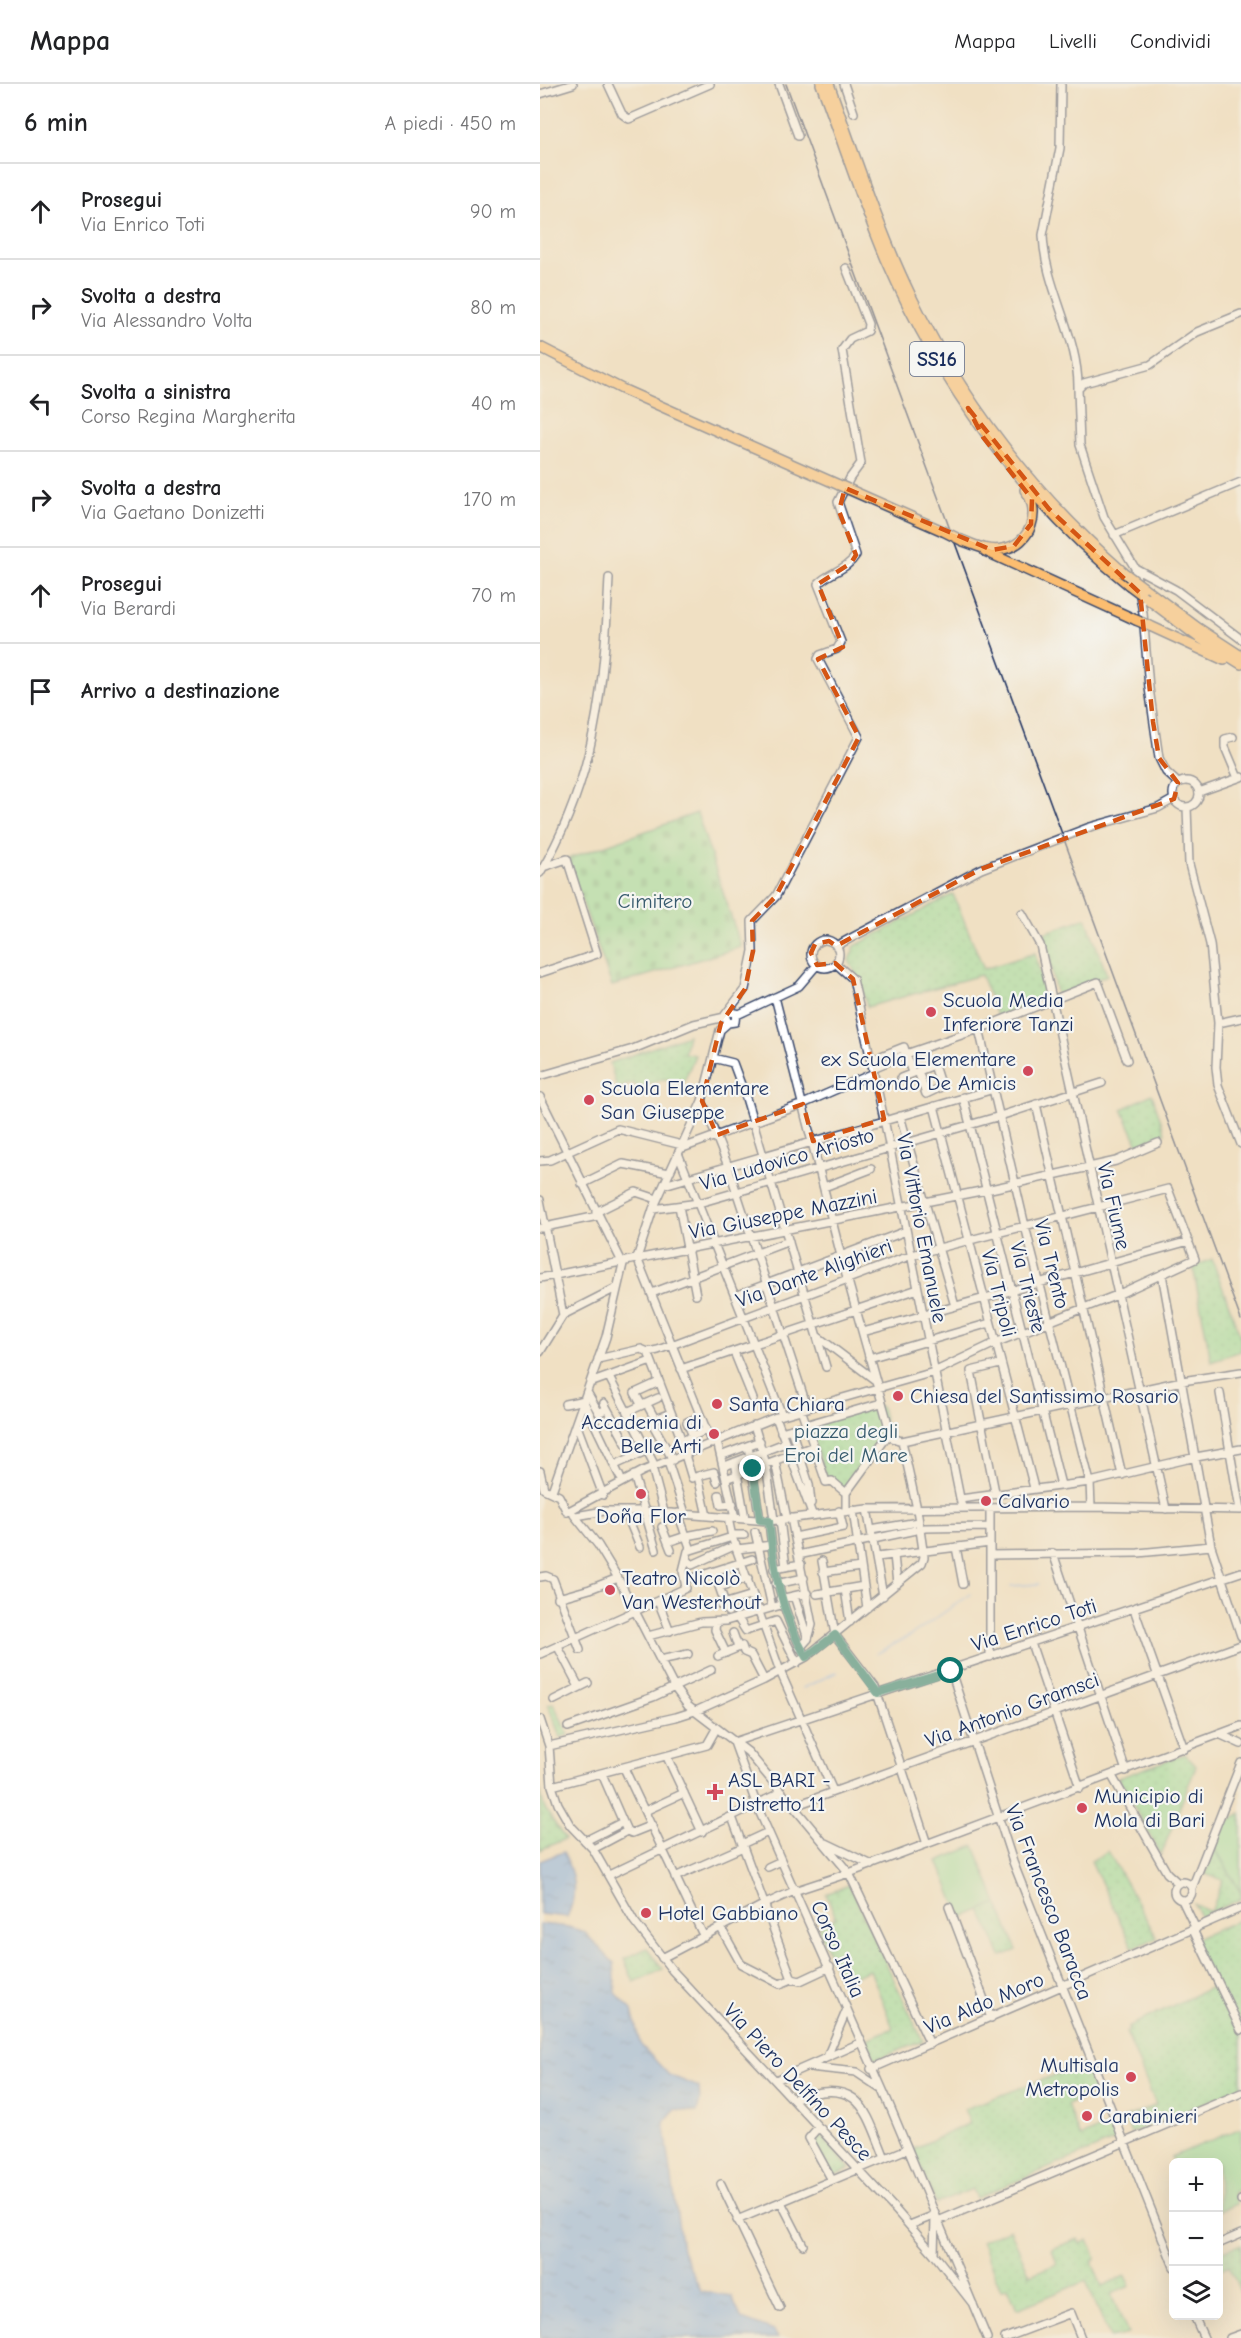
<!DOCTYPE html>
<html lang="it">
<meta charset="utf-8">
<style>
:root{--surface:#fff;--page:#f2f2f2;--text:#202124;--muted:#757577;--line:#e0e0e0}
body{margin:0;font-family:"Comic Neue",sans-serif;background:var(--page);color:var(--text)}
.controls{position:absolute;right:18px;bottom:18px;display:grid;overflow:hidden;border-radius:9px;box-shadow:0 6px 24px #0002}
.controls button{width:54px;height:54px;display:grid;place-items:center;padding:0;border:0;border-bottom:2px solid var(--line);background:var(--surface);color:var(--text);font:30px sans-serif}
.stop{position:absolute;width:18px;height:18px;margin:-14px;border:4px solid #0f766e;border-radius:50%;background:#fff}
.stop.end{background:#0f766e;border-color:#fff;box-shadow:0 2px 6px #0008}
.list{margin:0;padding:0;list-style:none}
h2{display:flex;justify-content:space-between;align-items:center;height:78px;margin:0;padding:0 24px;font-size:26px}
h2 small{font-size:20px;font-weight:400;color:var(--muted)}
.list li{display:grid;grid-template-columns:39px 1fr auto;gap:18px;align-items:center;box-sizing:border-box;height:96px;padding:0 24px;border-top:2px solid var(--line)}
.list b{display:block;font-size:22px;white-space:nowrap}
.list p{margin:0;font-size:20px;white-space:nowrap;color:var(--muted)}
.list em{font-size:20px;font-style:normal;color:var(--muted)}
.icon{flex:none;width:33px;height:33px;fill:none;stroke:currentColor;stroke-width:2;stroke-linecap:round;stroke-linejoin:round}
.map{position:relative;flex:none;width:701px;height:2254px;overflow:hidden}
header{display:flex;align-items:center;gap:36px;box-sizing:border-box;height:84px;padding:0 30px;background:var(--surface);border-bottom:2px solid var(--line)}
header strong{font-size:28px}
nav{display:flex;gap:33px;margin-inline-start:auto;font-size:21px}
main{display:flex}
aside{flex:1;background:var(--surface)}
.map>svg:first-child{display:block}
.green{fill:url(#green-dots);stroke:#56887e;stroke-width:1.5}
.cemetery{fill:url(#cemetery-stones);stroke:#56887e;stroke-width:1.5}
.pitch{fill:#90e09f;stroke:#56887e;stroke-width:1.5}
.water{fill:url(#water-ripples);stroke:#4e70a5;stroke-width:1.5}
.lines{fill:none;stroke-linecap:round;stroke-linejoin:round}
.stream{stroke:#81b1ec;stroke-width:1.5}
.minor-casing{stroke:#3b4a6d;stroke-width:10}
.highway-casing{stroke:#3b4a6d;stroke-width:12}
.minor{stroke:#fff;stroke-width:7}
.highway{stroke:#fcbd6f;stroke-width:9}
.rail{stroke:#1b2f5e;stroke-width:1.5}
.highway-bridge-casing{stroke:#3b4a6d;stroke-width:12;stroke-linecap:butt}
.highway-bridge{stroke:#fcbd6f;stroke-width:9}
.route{stroke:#0f766e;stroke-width:8}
.marked{fill:none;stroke:#d45514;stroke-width:4.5;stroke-dasharray:12 8;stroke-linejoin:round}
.poi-dot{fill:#d1495b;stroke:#f6f6f2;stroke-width:2}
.labels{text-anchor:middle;stroke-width:4.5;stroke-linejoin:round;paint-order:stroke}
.shield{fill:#f6f6f2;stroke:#5d6b8a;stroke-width:1.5}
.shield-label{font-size:20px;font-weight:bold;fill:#1b2f5e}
.park-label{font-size:21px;fill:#385b6e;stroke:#f6f6f2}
.poi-label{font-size:21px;fill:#1b2f5e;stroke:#f6f6f2;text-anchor:start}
.street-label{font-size:21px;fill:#1b2f5e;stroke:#f6f6f2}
</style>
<header>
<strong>Mappa</strong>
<nav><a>Mappa</a><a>Livelli</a><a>Condividi</a></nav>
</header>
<main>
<aside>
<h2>6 min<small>A piedi · 450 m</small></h2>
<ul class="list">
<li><svg class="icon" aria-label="ahead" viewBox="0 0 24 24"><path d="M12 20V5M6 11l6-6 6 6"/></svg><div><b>Prosegui</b><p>Via Enrico Toti</p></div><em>90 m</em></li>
<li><svg class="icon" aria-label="right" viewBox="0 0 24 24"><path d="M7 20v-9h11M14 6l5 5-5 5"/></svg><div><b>Svolta a destra</b><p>Via Alessandro Volta</p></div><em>80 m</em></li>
<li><svg class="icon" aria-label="left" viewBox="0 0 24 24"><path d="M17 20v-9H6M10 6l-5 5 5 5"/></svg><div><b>Svolta a sinistra</b><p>Corso Regina Margherita</p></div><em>40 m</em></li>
<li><svg class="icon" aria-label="right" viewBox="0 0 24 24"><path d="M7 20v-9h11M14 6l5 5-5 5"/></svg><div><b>Svolta a destra</b><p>Via Gaetano Donizetti</p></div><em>170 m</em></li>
<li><svg class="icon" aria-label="ahead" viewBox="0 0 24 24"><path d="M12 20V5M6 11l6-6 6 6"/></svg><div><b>Prosegui</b><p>Via Berardi</p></div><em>70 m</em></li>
<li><svg class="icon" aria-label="arrive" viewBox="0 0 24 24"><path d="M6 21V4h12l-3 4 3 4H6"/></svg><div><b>Arrivo a destinazione</b></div></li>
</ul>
</aside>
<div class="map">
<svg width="701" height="2254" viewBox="0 0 701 2254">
<defs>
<pattern id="green-dots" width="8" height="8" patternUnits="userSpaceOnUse" patternTransform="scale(1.5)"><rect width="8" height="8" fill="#90e09f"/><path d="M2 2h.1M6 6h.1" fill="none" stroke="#7cc08b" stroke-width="1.8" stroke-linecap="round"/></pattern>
<pattern id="cemetery-stones" width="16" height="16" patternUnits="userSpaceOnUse" patternTransform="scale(1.5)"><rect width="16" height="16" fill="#90e09f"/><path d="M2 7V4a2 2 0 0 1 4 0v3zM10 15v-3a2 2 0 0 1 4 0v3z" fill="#7cc08b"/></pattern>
<pattern id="water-ripples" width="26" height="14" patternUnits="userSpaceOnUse" patternTransform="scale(1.5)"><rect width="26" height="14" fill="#81b1ec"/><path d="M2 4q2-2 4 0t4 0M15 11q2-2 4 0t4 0" fill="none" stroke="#6990c2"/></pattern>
</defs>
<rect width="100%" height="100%" fill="#f6f6f2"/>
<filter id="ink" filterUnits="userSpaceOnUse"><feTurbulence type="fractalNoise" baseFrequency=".0167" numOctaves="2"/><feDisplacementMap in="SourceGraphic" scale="12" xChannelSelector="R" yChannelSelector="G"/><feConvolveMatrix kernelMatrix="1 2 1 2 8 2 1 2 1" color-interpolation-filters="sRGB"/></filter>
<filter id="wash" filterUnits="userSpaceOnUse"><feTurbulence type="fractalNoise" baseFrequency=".008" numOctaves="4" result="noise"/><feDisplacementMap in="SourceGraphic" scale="24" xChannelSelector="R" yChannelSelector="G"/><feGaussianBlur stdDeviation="1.35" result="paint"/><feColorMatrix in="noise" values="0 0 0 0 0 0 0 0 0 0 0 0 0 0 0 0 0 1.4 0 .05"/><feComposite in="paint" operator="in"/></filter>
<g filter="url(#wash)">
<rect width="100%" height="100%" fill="#f0e0c3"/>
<!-- green -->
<path class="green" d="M413,810L444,885L495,869L506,914L457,932L441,891L327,923L321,900L309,876L315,862Z
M546,834L567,891L521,912L516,909L504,849Z
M148,951L144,969L155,971L144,998L123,995L97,1005L94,999L77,1005L70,979Z
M612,1010L625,1049L598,1061L582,1025Z
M672,1175L701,1254V1267L671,1277L653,1183Z
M336,1321L341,1323L348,1350L306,1407L287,1396L268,1340Z
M13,1619L29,1651L20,1653L8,1621Z
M645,1670L656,1682L621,1771L578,1694Z
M0,1704L4,1723L25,1755L0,1766Z
M675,1764L701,1809V1815L660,1833L654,1820L671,1828L683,1796L665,1790Z
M568,1767L617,1854L593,1864L551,1777Z
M309,1801L383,1957L335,1976L327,1955L353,1944L330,1886L300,1898L278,1843L296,1834L286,1810Z
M457,1819L477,1866L461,1872L440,1825Z
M701,1835V2004L591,2049L584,2034L616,2021L586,1948L589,1947L588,1943L672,1903L651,1857Z
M107,1864L123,1885L94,1898L84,1875Z
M547,1979L558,2007L527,2021L540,2053L570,2041L576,2056L436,2114L432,2105L396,2120L373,2065L430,2039L424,2025Z
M278,2048L310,2085L291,2092L272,2053Z
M470,2145L490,2191L517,2180L512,2165L538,2155L540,2160L548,2156L556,2175L552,2177L562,2202L585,2192L590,2202L571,2210L588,2250L570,2254L546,2197L477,2225L468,2203L461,2206L441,2157Z
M701,2160V2208H700L689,2181L679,2186L678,2169Z"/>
<!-- cemetery -->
<path class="cemetery" d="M157,729L201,863L72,902L27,775Z"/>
<!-- pitch -->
<path class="pitch" d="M701,1729V1809L675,1764L686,1738Z
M434,1762L457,1819L421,1834L398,1777Z
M701,2044V2105L693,2108L697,2120L679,2127L678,2078H634L631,2073Z"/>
<!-- water -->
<path class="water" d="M23,1768C34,1790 38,1810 27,1833L0,1830V1777Z
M0,1840L29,1843L44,1848L74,1879L76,1909L92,1926L100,1960L129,1991L159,2003L160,2017L157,2028L135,2025L124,2038L142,2166L161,2207L191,2212L202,2235L234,2247L238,2254H0Z"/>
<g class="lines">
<!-- stream -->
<path class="stream" d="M471,1502L499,1500
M336,1570L371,1551L431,1510
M263,1604L297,1588"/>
</g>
</g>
<g filter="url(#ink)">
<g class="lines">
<defs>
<path id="minor" d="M68,0L82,30L89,35L170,0
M239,0L258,52
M304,0L314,29
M521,0L520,64L503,151C505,205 539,252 538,305
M0,10L33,0
M574,451L701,398
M595,484L636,506L701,555
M693,653L685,655V663L698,694
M633 710a13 13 0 1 1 26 0a13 13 0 1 1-26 0Z
M638,699L626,688L619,674L609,604L603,529L595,484L564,433L540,361L538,305L544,299L610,281L657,248L701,230
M659,708L701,693
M647,723L649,780L670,860L678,939L676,983L678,1001L701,1060
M0,789C56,695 64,601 69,494
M482,829L500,861L626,1425
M271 870a14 14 0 1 1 28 0a14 14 0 1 1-28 0Z
M296,862L441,785L550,743L618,724L634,715
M295,879L313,895L344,1035L422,1424
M0,889L57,870L27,775L3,783
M235,913L301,1172L352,1354L362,1357L642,1297L701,1288
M188,928L196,929L195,938L188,939L185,931L205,905L213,867L212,837L236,812L319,653L278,575L280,571L297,565L301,558L278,500C289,488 307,486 316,471L298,418L310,394L321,379L302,266L310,255L327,247L328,240L306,184
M197,931L259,902L277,881
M678,939L701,934
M439,945L485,1142L550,1398L551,1423
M173,974L193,979L206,1014L286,1283
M331,976L364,963L366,970L333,984
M372,989L366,970L439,945L558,898L587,976
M0,992L93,965L154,940L185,933
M361,994L394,981L401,1003L386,1010L378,987
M0,1013L83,1180
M423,1013L521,1401
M162,1017L188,1082L267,1323
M496,1020L582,1391
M394,1022L494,1404
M360,1032L415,1222
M140,1065L263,1020L334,989
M138,1069L242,1331
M0,1077L10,1076L78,1045L142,1061
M42,1100L83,1080L129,1089
M124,1101L454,1005
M284,1103L331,1085
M0,1116L23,1231
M139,1122L156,1211
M113,1125L159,1119L460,1032L562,999
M56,1128L96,1108L117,1115
M0,1144L58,1132
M622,1190L671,1462L701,1552
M0,1194L446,1106L576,1077L618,1059
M112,1209L249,1157
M195,1212L366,1147
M323,1248L649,1157
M277,1252L335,1296
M0,1268L23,1231L76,1204
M108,1268L147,1370
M194,1268L213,1315
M329,1274L450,1239
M141,1285L378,1205
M69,1293L115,1382
M50,1299L111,1277
M47,1308L59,1329L66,1325
M680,1309L700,1426
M44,1318L80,1393
M64,1319L93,1372
M25,1320L45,1316
M101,1320L95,1309L119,1298
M109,1324L115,1335L131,1329
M261,1325L286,1398L292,1397L306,1409
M87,1328L118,1314
M236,1333L272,1430
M112,1339L133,1376
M214,1341L226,1380L234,1436
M37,1342L63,1411
M251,1345L269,1400L271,1419
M241,1348L341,1319
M153,1352L147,1338L160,1333
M142,1357L166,1346
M177,1357L195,1434
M172,1360L97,1174L113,1125L162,1017L180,946L188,939
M208,1362L220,1436
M145,1371L152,1394L158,1392L167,1432
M183,1371L220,1357
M235,1377L247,1435
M128,1378L145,1429
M195,1378L205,1434
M75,1381L108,1366
M185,1382L245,1359
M112,1383L124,1428
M0,1387L4,1405L19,1412L27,1428
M94,1391L116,1466
M158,1392L174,1388L177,1398
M188,1394L274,1362
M12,1407L66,1253L83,1180
M455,1408L431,1287L460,1280
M179,1411L181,1421L193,1420
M420,1415L550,1398L656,1373L701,1365
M450,1424V1573
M327,1425L343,1512
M306,1426V1409L349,1350
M313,1426L327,1524
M85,1427L100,1463
M27,1428L103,1387L236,1333L394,1288L455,1259L577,1211L655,1175L628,1105L372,1171L118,1266L108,1268L101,1265L58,1275
M34,1431L58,1461L78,1494L134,1603L148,1622L208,1668L309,1789L390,1960
M36,1432L64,1427H106L229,1437L327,1425L551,1423L701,1426
M188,1434L192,1453L240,1587L293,1707
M251,1434L272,1541L268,1555
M240,1436L246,1483
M229,1437C234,1486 241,1529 266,1573
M122,1443L131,1466
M331,1446L378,1438
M215,1448L232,1523
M192,1451H204
M255,1453L303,1443L299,1427
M128,1458L146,1452L172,1447
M416,1463L423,1500
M197,1465L232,1461
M151,1466L192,1453
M513,1469L586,1687
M258,1471L385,1444L450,1443
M354,1471L357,1500
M450,1471L598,1469L671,1462
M337,1473L450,1459
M147,1475L152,1481L196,1461
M282,1477L295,1551L335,1603L387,1760
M234,1485L261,1480
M174,1488L188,1528
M283,1488L321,1483
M0,1493L6,1492L13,1495L40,1566
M153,1494L212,1475
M236,1500L264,1494
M180,1503L208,1494
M305,1505L310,1538
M277,1510L324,1502
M254,1512L268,1555L260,1564
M18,1514L50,1505L78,1494
M240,1515L267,1509
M118,1517L130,1547
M180,1521L213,1511
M594,1525L644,1665
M197,1533L206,1547L236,1537L257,1579
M176,1538L175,1546L186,1569
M193,1549L198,1563
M108,1552L161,1538L186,1537L241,1521
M491,1559L540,1704
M18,1563L39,1603
M0,1570L146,1504L143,1487L148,1467L151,1466L138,1429
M178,1572L202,1562L204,1568L211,1571L224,1596
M120,1576L148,1570
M411,1587L473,1778L634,2183
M14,1616L48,1599
M0,1635L9,1662L12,1702L18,1720L30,1741L53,1765L94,1837L132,1886L354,2124L394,2170L433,2220
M28,1643L113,1613L171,1586
M679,1650L701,1660
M194,1658L217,1722L349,2020L447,2254
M194,1658L701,1488
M9,1662L136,1633L158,1626L224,1596L266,1573L382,1479L384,1473L377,1425L362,1357
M127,1673L162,1748
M84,1684L164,1853
M62,1690L83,1738
M572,1692L627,1789L638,1799
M12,1702L167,1661L176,1645
M254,1722L701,1561
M105,1727L144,1709
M87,1747L92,1749L112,1741
M45,1757L83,1738L87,1747L53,1765
M286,1759L332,1781
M202,1760L228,1748
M228,1783L241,1777
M69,1791L242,1708
M135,1793L203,1763
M634 1807a9 9 0 1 1 18 0a9 9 0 1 1-18 0Z
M652,1804L701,1679
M642,1816L656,1845
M409,1823L451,1934
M181,1844L201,1880L240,1900L252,1895L192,1733
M653,1846L701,1946
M122,1874L223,1821L254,1807L309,1789L701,1642
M252,1895L260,1897L290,1883
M287,1973L307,1925
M269,1983L316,1988L340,2004
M331,1985L701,1824
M236,1996L320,1959
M253,2015C319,1993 324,2021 345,2074
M281,2045L276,2046L269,2054L292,2096
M181,2100L240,2224
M701,2117V2116
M241,2118L263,2161
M197,2136L367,2065
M398,2137L701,2009
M370,2141L395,2131
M678,2160L701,2150
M394,2170L395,2134
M654,2232L664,2254
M465,2254L531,2229L541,2254
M690,2254L701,2250"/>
<path id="highway" d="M281,0C303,58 322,118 346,175C400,299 483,416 589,501
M289,0C315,71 338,144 371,212C422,317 495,411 583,488
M0,263L82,305L299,401
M308,405L403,447
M421,456C435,461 448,468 463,465C491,460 502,427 485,406
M445,467L596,536
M603,503L658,544L701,572
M605,513L658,553L701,580
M610,542L684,576"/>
</defs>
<!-- minor casing -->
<use href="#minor" class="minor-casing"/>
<!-- highway casing -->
<use href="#highway" class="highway-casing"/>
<!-- minor -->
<use href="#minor" class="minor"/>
<!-- highway -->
<use href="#highway" class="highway"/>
<!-- rail -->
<path class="rail" d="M246,0L701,1236"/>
<defs>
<path id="highway-bridge" d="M299,401L308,405
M403,447L421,456
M583,488L603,503
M589,501L605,513
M596,536L610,542"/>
</defs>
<!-- highway-bridge casing -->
<use href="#highway-bridge" class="highway-bridge-casing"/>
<!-- highway-bridge -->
<use href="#highway-bridge" class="highway-bridge"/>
</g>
</g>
<g class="lines" filter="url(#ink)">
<!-- route -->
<path class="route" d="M213,1385L220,1436L229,1437C234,1487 241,1529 266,1573L295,1551L338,1609L411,1587"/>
</g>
<!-- marked area -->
<path d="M0 0H701V2254H0ZM428,324L509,425L600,509L613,638L619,674L638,699L634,715L441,785L296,862L289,857L275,860L271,869L277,881L295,879L313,895L344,1035L273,1057L263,1020L177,1051L162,1017L181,939L205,905L213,867L212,837L236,812L319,653L278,575L303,563L278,500L311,479L316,471L299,427L305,404L452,466L474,462L491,440L492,415L443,353Z" fill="#f0e0c3" fill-opacity=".55" fill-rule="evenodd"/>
<path class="marked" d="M428,324L509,425L600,509L613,638L619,674L638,699L634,715L441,785L296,862L289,857L275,860L271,869L277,881L295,879L313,895L344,1035L273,1057L263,1020L177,1051L162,1017L181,939L205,905L213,867L212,837L236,812L319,653L278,575L303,563L278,500L311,479L316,471L299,427L305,404L452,466L474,462L491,440L492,415L443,353Z"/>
<!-- markers -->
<g class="poi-dot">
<circle cx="391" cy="928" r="6"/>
<circle cx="488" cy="987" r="6"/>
<circle cx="49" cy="1016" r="6"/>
<circle cx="358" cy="1312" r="6"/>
<circle cx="177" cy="1320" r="6"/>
<circle cx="174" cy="1350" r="6"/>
<circle cx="101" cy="1410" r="6"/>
<circle cx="446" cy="1417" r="6"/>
<circle cx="70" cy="1506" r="6"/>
<path d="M172 1699h6v6h6v6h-6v6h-6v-6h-6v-6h6z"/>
<circle cx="542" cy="1724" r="6"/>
<circle cx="106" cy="1829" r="6"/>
<circle cx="591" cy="1993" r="6"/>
<circle cx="547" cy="2032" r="6"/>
</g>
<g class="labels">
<!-- shield labels -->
<rect class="shield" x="370" y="258" width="54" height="34" rx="4.5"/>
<g class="shield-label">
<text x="397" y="282">SS16</text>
</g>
<!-- park labels -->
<g class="park-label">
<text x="115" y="824">Cimitero</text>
<text x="306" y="1354">piazza degli<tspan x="306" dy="24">Eroi del Mare</tspan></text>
</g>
<!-- poi labels -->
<g class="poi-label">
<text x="403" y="923">Scuola Media<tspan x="403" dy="24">Inferiore Tanzi</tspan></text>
<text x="476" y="982" text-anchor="end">ex Scuola Elementare<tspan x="476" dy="24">Edmondo De Amicis</tspan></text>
<text x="61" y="1011">Scuola Elementare<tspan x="61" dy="24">San Giuseppe</tspan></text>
<text x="370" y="1319">Chiesa del Santissimo Rosario</text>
<text x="189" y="1327">Santa Chiara</text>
<text x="162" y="1345" text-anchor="end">Accademia di<tspan x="162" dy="24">Belle Arti</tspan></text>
<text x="458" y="1424">Calvario</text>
<text x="101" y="1439" text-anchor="middle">Doña Flor</text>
<text x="82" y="1501">Teatro Nicolò<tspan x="82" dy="24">Van Westerhout</tspan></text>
<text x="188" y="1703">ASL BARI -<tspan x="188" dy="24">Distretto 11</tspan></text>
<text x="554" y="1719">Municipio di<tspan x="554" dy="24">Mola di Bari</tspan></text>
<text x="118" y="1836">Hotel Gabbiano</text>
<text x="579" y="1988" text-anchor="end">Multisala<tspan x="579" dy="24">Metropolis</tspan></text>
<text x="559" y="2039">Carabinieri</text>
</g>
<!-- street labels -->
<g class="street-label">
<text transform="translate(247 1075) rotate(-16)" y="7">Via Ludovico Ariosto</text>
<text transform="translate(574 1122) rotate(77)" y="7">Via Fiume</text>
<text transform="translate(243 1130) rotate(-11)" y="7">Via Giuseppe Mazzini</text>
<text transform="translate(382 1144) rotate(79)" y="7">Via Vittorio Emanuele</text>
<text transform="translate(512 1180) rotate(76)" y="7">Via Trento</text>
<text transform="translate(274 1189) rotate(-20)" y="7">Via Dante Alighieri</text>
<text transform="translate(488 1203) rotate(76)" y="7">Via Trieste</text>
<text transform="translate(459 1209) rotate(76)" y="7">Via Tripoli</text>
<text transform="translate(494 1541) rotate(-18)" y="7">Via Enrico Toti</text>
<text transform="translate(472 1626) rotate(-20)" y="7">Via Antonio Gramsci</text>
<text transform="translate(509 1818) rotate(69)" y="7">Via Francesco Baracca</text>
<text transform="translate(298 1865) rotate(66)" y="7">Corso Italia</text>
<text transform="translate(444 1919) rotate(-23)" y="7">Via Aldo Moro</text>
<text transform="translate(258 1998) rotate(47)" y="7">Via Piero Delfino Pesce</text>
</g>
</g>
</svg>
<div class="controls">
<button>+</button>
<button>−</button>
<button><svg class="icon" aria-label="layers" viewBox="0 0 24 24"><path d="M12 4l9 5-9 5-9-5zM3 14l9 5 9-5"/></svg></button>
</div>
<div class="stop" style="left:411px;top:1587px"></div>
<div class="stop end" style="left:213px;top:1385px"></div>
</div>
</main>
